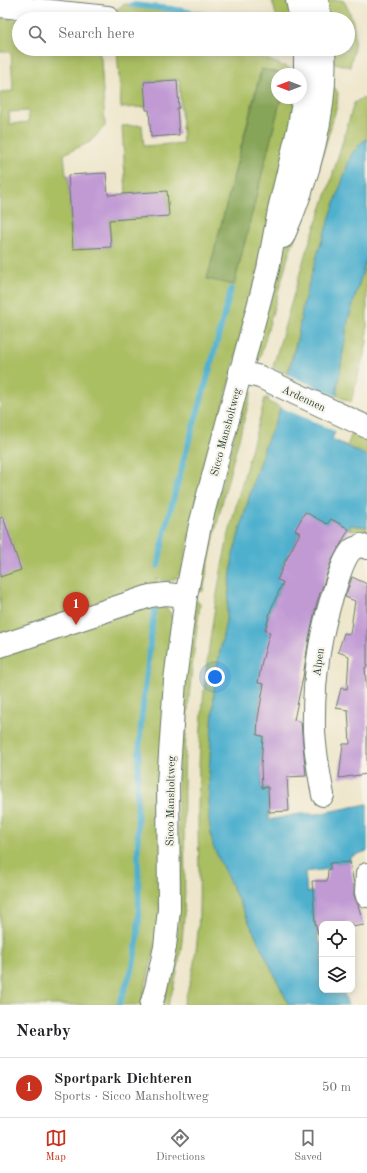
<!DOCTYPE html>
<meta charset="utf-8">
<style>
:root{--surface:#fff;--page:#f6f6f6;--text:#202124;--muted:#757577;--line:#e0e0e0;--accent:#c8321e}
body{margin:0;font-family:"Old Standard TT",serif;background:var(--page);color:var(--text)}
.controls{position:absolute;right:12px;bottom:12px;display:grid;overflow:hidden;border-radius:8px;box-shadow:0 2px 10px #0003}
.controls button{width:36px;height:36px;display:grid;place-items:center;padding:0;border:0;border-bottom:1px solid var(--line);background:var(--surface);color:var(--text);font:20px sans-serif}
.compass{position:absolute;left:271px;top:68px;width:36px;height:36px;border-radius:50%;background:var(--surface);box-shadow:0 2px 10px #0003;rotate:270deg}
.you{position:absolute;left:215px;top:677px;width:14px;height:14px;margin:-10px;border:3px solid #fff;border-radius:50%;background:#1a73e8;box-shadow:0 0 0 6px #1a73e833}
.badge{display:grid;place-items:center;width:26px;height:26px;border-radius:50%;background:var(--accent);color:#fff;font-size:13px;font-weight:700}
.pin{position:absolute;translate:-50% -33px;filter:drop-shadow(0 1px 2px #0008)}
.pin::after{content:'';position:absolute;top:21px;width:14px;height:12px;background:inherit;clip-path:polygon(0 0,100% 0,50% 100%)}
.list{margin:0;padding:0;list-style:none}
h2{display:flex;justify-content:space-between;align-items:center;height:52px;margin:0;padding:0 16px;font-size:17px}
h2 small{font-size:13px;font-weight:400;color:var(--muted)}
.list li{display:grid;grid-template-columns:26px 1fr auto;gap:12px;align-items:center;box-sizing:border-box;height:60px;padding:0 16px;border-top:1px solid var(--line)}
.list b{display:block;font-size:15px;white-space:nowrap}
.list p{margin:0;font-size:13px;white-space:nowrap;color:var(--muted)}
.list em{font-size:13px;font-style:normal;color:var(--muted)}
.icon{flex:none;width:22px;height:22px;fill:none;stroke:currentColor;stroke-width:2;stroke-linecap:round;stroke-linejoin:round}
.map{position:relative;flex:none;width:367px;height:1005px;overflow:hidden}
.search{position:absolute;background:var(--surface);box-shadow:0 2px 10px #0003;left:12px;right:12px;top:12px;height:44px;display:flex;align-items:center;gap:10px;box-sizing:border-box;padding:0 14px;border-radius:22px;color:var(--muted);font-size:15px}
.sheet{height:112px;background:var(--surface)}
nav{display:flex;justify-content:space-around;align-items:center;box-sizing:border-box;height:56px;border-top:1px solid var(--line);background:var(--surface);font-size:11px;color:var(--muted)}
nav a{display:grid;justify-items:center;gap:2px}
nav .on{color:var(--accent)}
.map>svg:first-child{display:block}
.green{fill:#aabe62;stroke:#647e4b;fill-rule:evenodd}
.forest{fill:#87a558;stroke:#537146}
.water{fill:#50b0ce;stroke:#387681}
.pier{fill:#eee6ca}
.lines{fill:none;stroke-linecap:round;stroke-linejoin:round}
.stream{stroke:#50b0ce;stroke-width:6}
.building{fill:#c19ad4}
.minor-casing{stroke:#677868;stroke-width:24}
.tertiary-casing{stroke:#677868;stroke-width:24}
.minor{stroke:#fff;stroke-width:22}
.tertiary{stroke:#fff;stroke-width:22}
.labels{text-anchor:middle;stroke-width:4;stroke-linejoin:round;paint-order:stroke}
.street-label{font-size:11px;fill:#1f3d34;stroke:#f7f3e8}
</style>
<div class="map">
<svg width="367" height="1005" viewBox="0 0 367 1005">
<rect width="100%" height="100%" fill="#f7f3e8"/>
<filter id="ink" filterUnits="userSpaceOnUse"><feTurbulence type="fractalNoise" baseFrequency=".025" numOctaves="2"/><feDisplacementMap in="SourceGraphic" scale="8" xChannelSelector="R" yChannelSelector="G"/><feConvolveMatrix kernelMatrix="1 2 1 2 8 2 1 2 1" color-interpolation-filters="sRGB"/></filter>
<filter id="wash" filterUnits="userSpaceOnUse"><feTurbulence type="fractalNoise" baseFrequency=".012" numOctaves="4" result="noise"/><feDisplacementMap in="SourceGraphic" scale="16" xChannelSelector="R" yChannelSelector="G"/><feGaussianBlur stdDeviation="0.9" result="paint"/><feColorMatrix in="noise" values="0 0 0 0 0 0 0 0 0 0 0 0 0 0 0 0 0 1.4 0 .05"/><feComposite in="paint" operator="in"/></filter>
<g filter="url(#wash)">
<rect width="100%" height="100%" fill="#eee6ca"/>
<!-- green -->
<path class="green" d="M272,0H291L295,19H277Z
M322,0H343C358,23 356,42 350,67L330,62V49H348V19H327Z
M125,4L172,9L226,19H168L118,14L117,9Z
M0,18L19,20V49H98L101,58L105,126L90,142L64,154L66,175H68L73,249L111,247L109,220L169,216L167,191L126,194L122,126L142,125L144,146L183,143L179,79L145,82L146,107L121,108L117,49H241L299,72V74H284L261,69L207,279L234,285L281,98H296L286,160L181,572C175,582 167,583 157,578L154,604C165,605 171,610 173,621L159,932L141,1005H0V92L13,91L11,52H0ZM28,111L29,122L10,124L9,112Z
M330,86L335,88L338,93L337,106L312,190L288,257L273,311L259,361L258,360L256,353L278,270L304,201Z
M362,98L367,100V139L363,141L351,155L336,201L287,374L273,367L305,255L329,187L354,103Z
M367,257V342L351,402L337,396V390L348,321Z
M252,391C234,457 215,523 203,591L198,592L204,552L244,399Z
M265,398H269L268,402L280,407L278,415L266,443L256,473L233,555L226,620L215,678L209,773L222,866L289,1005H183C204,946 199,889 198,827C198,789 199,751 202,713C206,664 213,614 222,566C233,509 251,454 265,398Z
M321,431H335L332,439L347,446L353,431L367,438V456L354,457Z
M350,525L367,527V535L349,529Z
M196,600L200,604C192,663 185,723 184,782C182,857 193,934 168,1005H162C189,932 176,855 178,779C180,719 188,660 196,600Z"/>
<!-- forest -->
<path class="forest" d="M262,69L284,74H277V98H281L234,285L207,279Z"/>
<!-- water -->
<path class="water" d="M367,139V257L348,321L337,390V427L332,439L367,456V527L350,525L349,529L331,519L327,524L296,530L300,533L285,560L278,579L283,582L270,611L265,631L270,632L258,715L257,735L263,736L261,767L262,788L268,787L269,820L299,814H317L367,804V851L350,857V862L330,863V869L305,872L307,892H313L315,923L319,943H322V990H337L338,993L343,991L348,1005H289L222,866L213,846L209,821V773L215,678L226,620L233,555L256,473L266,443L278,415L297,341L303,304L317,255L351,155L363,141Z"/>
<!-- pier -->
<path class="pier" d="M286,374L339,397V428L337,432L278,406Z"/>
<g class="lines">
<!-- stream -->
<path class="stream" d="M132,5L172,9L226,19
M158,566L165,530L187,448L206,383L231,289
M119,1005L133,966L137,943L139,918L137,785L141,723L154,611"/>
</g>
<g id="blocks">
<!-- building -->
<path class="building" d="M177,80L179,108H177L179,135L151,137L149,110H146L144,82Z
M106,173L108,195L167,191L169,216L109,220L111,247L73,249L68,175Z
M305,512L327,524L331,519L349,529L331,562L317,602L309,638L303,677L294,720L301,722L306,776L287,777L289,811L269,812L268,787L262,788L261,766L263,736L257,735L258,718L264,684L258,683L262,661L270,632L265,631L271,609L283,582L277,580L285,562L300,533L295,530Z
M3,517L21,570L0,577V518Z
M352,577L367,584V667H365L367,696V774L339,778L343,744H350L348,710L336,708L341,688L347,689L349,656L338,652L344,633L350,634L355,601L345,597Z
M350,862L354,884V895L358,905L364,925L352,927V924H322V933L318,934L315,922L312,881H327L328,870L330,869V863Z"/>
</g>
</g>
<g filter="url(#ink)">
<use href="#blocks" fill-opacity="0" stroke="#677868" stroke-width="1"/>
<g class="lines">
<defs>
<path id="minor" d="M0,6L108,17
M240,372L260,377L367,427
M0,646L150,596L166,594L186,596
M323,795C319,774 315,753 314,731C313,683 319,634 335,588C338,578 345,555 353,549C355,548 359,547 361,545L367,548
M367,874L366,892L367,896"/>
<path id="tertiary" d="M297,0L301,19
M317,0L321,19
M283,237C308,181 328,111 324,49
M151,1005L156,988L165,947L169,909L168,784L175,680L186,596L200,525L268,269L280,205L299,126L305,90V49"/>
</defs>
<!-- minor casing -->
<use href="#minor" class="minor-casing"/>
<!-- tertiary casing -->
<use href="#tertiary" class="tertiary-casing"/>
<!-- minor -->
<use href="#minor" class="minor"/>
<!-- tertiary -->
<use href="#tertiary" class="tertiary"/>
</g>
</g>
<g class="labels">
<!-- street labels -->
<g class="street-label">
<text transform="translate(304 398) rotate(25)" y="4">Ardennen</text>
<text transform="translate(225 432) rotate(-75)" y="4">Sicco Mansholtweg</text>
<text transform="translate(318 662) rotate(-82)" y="4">Alpen</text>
<text transform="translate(170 801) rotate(-89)" y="4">Sicco Mansholtweg</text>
</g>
</g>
</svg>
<div class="controls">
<button><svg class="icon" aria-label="locate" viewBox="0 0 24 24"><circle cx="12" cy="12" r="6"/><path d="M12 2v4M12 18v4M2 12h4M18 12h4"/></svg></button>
<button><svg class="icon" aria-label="layers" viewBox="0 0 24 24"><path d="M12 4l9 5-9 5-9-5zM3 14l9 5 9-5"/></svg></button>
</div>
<svg class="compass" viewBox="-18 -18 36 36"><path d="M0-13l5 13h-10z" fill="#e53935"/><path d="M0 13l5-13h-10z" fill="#757577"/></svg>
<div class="you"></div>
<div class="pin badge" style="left:76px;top:625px">1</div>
<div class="search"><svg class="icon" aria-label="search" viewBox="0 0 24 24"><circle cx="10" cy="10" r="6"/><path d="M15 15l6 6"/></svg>Search here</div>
</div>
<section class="sheet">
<h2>Nearby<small></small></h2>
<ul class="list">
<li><span class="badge">1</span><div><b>Sportpark Dichteren</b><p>Sports · Sicco Mansholtweg</p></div><em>50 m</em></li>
</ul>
</section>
<nav>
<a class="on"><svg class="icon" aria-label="map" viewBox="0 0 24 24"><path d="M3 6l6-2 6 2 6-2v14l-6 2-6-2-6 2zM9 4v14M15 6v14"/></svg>Map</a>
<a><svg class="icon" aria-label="directions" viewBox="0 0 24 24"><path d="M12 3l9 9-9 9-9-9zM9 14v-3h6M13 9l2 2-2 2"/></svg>Directions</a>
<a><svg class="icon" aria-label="saved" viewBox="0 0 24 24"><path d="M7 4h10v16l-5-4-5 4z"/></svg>Saved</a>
</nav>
